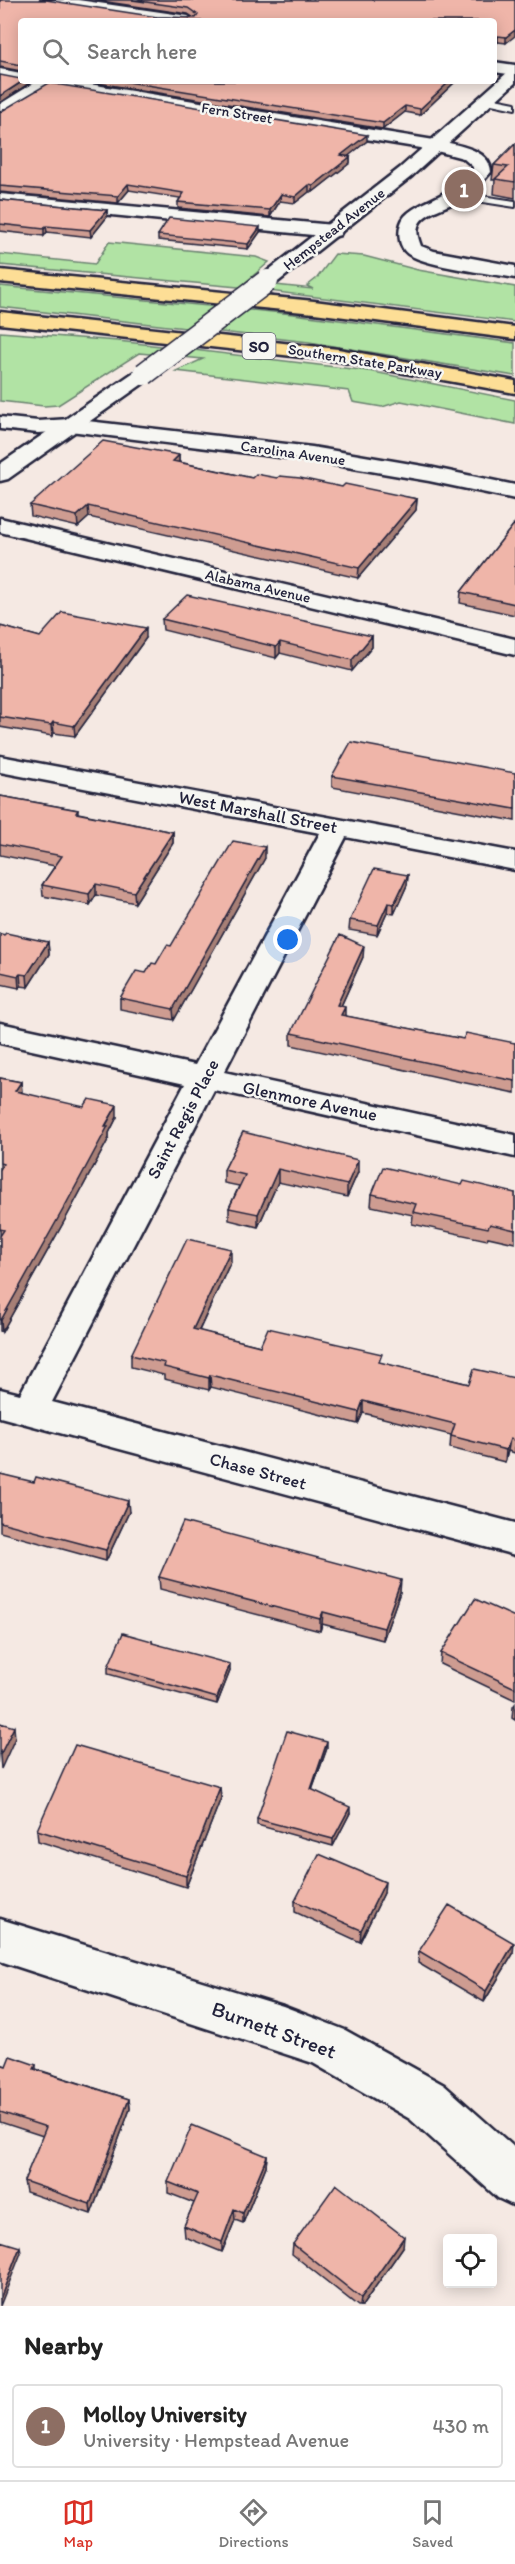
<!DOCTYPE html>
<meta charset="utf-8">
<style>
:root{--surface:#fff;--page:#f6f6f6;--text:#222;--muted:#767676;--line:#e0e0e0;--accent:#d93025}
body{margin:0;font-family:Itim,sans-serif;background:var(--page);color:var(--text)}
.controls{position:absolute;right:18px;bottom:18px;display:grid;overflow:hidden;border-radius:6px;box-shadow:0 3px 15px #0003}
.controls button{width:54px;height:54px;display:grid;place-items:center;padding:0;border:0;border-bottom:2px solid var(--line);background:var(--surface);color:var(--text);font:30px sans-serif}
.you{position:absolute;left:288px;top:940px;width:21px;height:21px;margin:-15px;border:4px solid #fff;border-radius:50%;background:#1a73e8;box-shadow:0 0 0 9px #1a73e833}
.badge{display:grid;place-items:center;width:39px;height:39px;border-radius:50%;background:var(--accent);color:#fff;font-size:20px;font-weight:700}
.pin{position:absolute;translate:-50% -50%;border:3px solid #fff;box-shadow:0 2px 6px #0006}
.list{margin:0;padding:0;list-style:none}
h2{display:flex;justify-content:space-between;align-items:center;height:78px;margin:0;padding:0 24px;font-size:26px}
h2 small{font-size:20px;font-weight:400;color:var(--muted)}
.list li{display:grid;grid-template-columns:39px 1fr auto;gap:18px;align-items:center;box-sizing:border-box;height:84px;margin:0 12px 12px;padding:0 12px;border:2px solid var(--line);border-radius:6px}
.list b{display:block;font-size:22px;white-space:nowrap}
.list p{margin:0;font-size:20px;white-space:nowrap;color:var(--muted)}
.list em{font-size:20px;font-style:normal;color:var(--muted)}
.icon{flex:none;width:33px;height:33px;fill:none;stroke:currentColor;stroke-width:2;stroke-linecap:round;stroke-linejoin:round}
.map{position:relative;flex:none;width:515px;height:2306px;overflow:hidden}
.search{position:absolute;background:var(--surface);box-shadow:0 3px 15px #0003;left:18px;right:18px;top:18px;height:66px;display:flex;align-items:center;gap:15px;box-sizing:border-box;padding:0 21px;border-radius:6px;color:var(--muted);font-size:22px}
.sheet{height:174px;background:var(--surface)}
nav{display:flex;justify-content:space-around;align-items:center;box-sizing:border-box;height:84px;border-top:2px solid var(--line);background:var(--surface);font-size:16px;color:var(--muted)}
nav a{display:grid;justify-items:center;gap:3px}
nav .on{color:var(--accent)}
.map>svg:first-child{display:block}
.green{fill:#b1e3a4;stroke:#6a8270;stroke-width:1.5}
.lines{fill:none;stroke-linecap:round;stroke-linejoin:round}
.lane-casing{stroke:#22223b;stroke-width:4}
.street-casing{stroke:#22223b;stroke-width:5}
.secondary-casing{stroke:#22223b;stroke-width:5}
.highway-casing{stroke:#22223b;stroke-width:5}
.lane{fill:#f6f6f2;fill-rule:evenodd}
.street{fill:#f6f6f2;fill-rule:evenodd}
.secondary{fill:#f6f6f2;fill-rule:evenodd}
.highway{fill:#fdde96;fill-rule:evenodd}
.secondary-bridge-casing{stroke:#22223b;stroke-width:25;stroke-linecap:butt}
.secondary-bridge{stroke:#f6f6f2;stroke-width:22}
.wall{fill:#ce9c91;stroke:#22223b;stroke-width:1.5}
.shaded-wall{fill:#a77f76;stroke:#22223b;stroke-width:1.5}
.building{fill:#efb5a9;stroke:#22223b;stroke-width:1.5}
.labels{text-anchor:middle;stroke-width:5;stroke-linejoin:round;paint-order:stroke}
.far-street-label{font-size:15px;fill:#22223b;stroke:#f6f6f2}
.shield{fill:#f6f6f2;stroke:#626272;stroke-width:1.5}
.shield-label{font-size:16px;font-weight:bold;fill:#22223b}
.street-label{font-size:18px;fill:#22223b;stroke:#f6f6f2}
.near-street-label{font-size:21px;fill:#22223b;stroke:#f6f6f2}
</style>
<div class="map">
<svg width="515" height="2306" viewBox="0 0 515 2306">
<rect width="100%" height="100%" fill="#f5e9e3"/>
<filter id="ink" filterUnits="userSpaceOnUse"><feTurbulence type="fractalNoise" baseFrequency=".0167" numOctaves="2"/><feDisplacementMap in="SourceGraphic" scale="12" xChannelSelector="R" yChannelSelector="G"/><feConvolveMatrix kernelMatrix="1 2 1 2 8 2 1 2 1" color-interpolation-filters="sRGB"/></filter>
<g filter="url(#ink)">
<!-- green -->
<path class="green" d="M109,242L256,257L269,262L246,282L313,289L307,286L317,278L335,254L364,256L418,270L515,287V322L238,287L0,265V254L95,264Z
M0,286L293,314L515,343V376L309,342L0,307Z
M0,332L118,341L369,371L515,400V424L401,401L382,407L353,402L349,391L176,371L203,359L139,353L58,405L44,406L0,401Z"/>
<g class="lines">
<defs>
<path id="lane" d="M485,97L515,103V109L482,102L480,100Z
M455,192L515,201V207L451,197V193Z"/>
<path id="street" d="M41,0H78L188,16L196,21H158L48,4Z
M494,62L515,65V75L494,72Z
M0,69L21,73V81H27L21,83L0,79Z
M33,81H71L434,140C452,144 491,148 491,172C483,182 469,194 458,201C447,207 428,211 420,222C415,230 418,238 421,246L434,251L515,266V278C489,273 428,267 408,254C397,246 397,226 405,216C415,205 431,201 444,193C455,187 464,178 473,170V167L463,158L433,150L49,87L0,116V104L34,83Z
M0,194L333,225L340,227L342,231L340,235L333,237L0,204Z
M0,417L38,421L70,419L312,447L429,467L515,485V499L429,481L312,461L70,431L38,433L0,429Z
M0,518L515,639V655L0,532Z
M0,756L515,852V870L346,837L224,1072L515,1135V1157L214,1090L52,1402L515,1523V1555L0,1417V1389L20,1394L185,1084L0,1043V1023L195,1065L320,833L0,772Z
M0,1919L283,2006L345,2030L444,2085L515,2148V2206L498,2198L410,2119L313,2063L0,1961Z"/>
<path id="secondary" d="M515,69V83L412,176L274,285H260L257,281L260,277L400,168L509,71Z
M144,368L151,370L154,374L151,378L8,479L0,481V464L137,370Z"/>
<path id="highway" d="M0,270L314,301L515,327V339L314,313L0,282Z
M0,312L338,349L515,381V393L338,361L0,324Z"/>
</defs>
<!-- lane casing -->
<use href="#lane" class="lane-casing"/>
<!-- street casing -->
<use href="#street" class="street-casing"/>
<!-- secondary casing -->
<use href="#secondary" class="secondary-casing"/>
<!-- highway casing -->
<use href="#highway" class="highway-casing"/>
<!-- lane -->
<use href="#lane" class="lane"/>
<!-- street -->
<use href="#street" class="street"/>
<!-- secondary -->
<use href="#secondary" class="secondary"/>
<!-- highway -->
<use href="#highway" class="highway"/>
<defs>
<path id="secondary-bridge" d="M144,374L267,281"/>
</defs>
<!-- secondary-bridge casing -->
<use href="#secondary-bridge" class="secondary-bridge-casing"/>
<!-- secondary-bridge -->
<use href="#secondary-bridge" class="secondary-bridge"/>
</g>
<!-- wall -->
<path class="wall" d="M0,0L157,17L194,18L188,14L94,0H515L506,43L498,42L21,21V71L0,67Z
M85,81H456L420,115L405,112L383,129Z
M0,112L367,141L348,156L350,157V163L313,192H309L295,203L280,201L270,217L178,208V202L180,198L129,190L118,203L0,192Z
M515,144V198L494,194L495,180H492L494,165Z
M0,200L107,210V217L91,237L47,232L44,236L0,231Z
M260,232L248,249L158,240V235Z
M179,455V462L252,478H277L342,487L417,499L416,510L358,578L89,517L78,527L31,516L30,505Z
M515,523V615L460,603L461,592Z
M162,619L372,636V647L352,671L280,653L276,658L163,630Z
M0,626L40,637L146,638L75,736L54,733L52,736L0,727Z
M515,773V821L332,787V776Z
M0,796L78,810V813L173,832V843L135,903L96,895L90,905L43,896L42,885L55,866L0,855Z
M265,858L174,1020L120,1009V998L156,964L171,946Z
M408,875L407,885L394,914L387,913L377,935L349,930L350,920Z
M0,934L48,942L49,954L28,987L21,986L19,988L0,984Z
M363,957L341,1006L345,1016L463,1039L515,1043V1093L456,1081L291,1045V1033Z
M0,1078L21,1082L22,1093L117,1117L109,1133V1138L66,1218L2,1332L0,1331Z
M243,1132L358,1172L347,1197L278,1182L258,1227L229,1220V1208L239,1186L224,1183V1170Z
M462,1185L515,1193V1243L488,1237L487,1240L412,1224L413,1215L371,1206L372,1194Z
M231,1261L199,1331L260,1346L381,1363L469,1384L515,1378V1453L508,1451L505,1462L450,1448L451,1435L363,1413L358,1424L211,1387L209,1390L164,1379V1375L131,1367V1355Z
M0,1474L129,1512L106,1561L0,1532Z
M159,1577L400,1592L383,1640L322,1624L320,1631L160,1589Z
M515,1617V1700L440,1664L441,1653Z
M152,1641V1643L230,1671L217,1704L108,1674V1667Z
M515,1704V1720L512,1718L513,1707Z
M327,1748L312,1790L350,1813L333,1846L257,1825V1819Z
M221,1798L186,1887L38,1841L37,1830Z
M384,1893L360,1942L295,1912V1901Z
M419,1951L513,1954L484,2002L418,1963Z
M0,2064L6,2066L36,2065V2069L129,2099L130,2109L91,2214L26,2192L24,2181L43,2136L0,2122Z
M267,2156L266,2166L243,2223L235,2220L222,2252L185,2237L184,2226L194,2203L168,2193V2182Z
M293,2244L403,2247L362,2306H358L292,2254Z"/>
<!-- shaded-wall -->
<path class="shaded-wall" d="M515,30V36L506,43V37Z
M498,36V42L494,45V40Z
M23,81H32L0,103V96Z
M450,81H456L420,115V109Z
M405,106V112L383,129V123Z
M367,135V141L341,162V155Z
M350,157V163L313,192V186Z
M128,184L129,190L118,203V196Z
M309,185V192L295,203V197Z
M281,194L280,201L270,217V210Z
M107,210V217L91,237L90,230Z
M46,226L47,232L44,236V229Z
M260,227V232L248,249V244Z
M179,455V466L173,461Z
M417,499L416,510L358,578L359,568Z
M88,506L89,517L78,527L77,516Z
M146,628V638L75,736L74,726Z
M372,636V647L352,671V660Z
M280,642V653L276,658V647Z
M53,722L54,733L52,736L51,725Z
M173,832V843L135,903L134,892Z
M265,847V858L174,1020L173,1009Z
M408,875L407,885L394,914V904Z
M96,884V895L90,905L89,894Z
M388,903L387,913L377,935L378,925Z
M48,942L49,954L28,987L27,975Z
M364,946L363,957L336,1017L337,1005Z
M20,974L21,986L19,988L18,976Z
M345,1007V1019L341,1015Z
M21,1082L22,1094L15,1091Z
M117,1105V1117L109,1133V1138L66,1218L2,1332L1,1320Z
M358,1160V1172L347,1197V1185Z
M278,1169V1182L258,1227V1214Z
M231,1249V1261L194,1341L193,1329Z
M210,1375L211,1387L209,1390V1378Z
M363,1401V1413L358,1424L359,1412Z
M510,1439L508,1451L505,1462L506,1450Z
M128,1501L129,1512L106,1561V1550Z
M401,1580L400,1592L383,1640L384,1628Z
M323,1612L322,1624L320,1631V1619Z
M230,1664V1671L217,1704V1698Z
M14,1727L15,1738L1,1769L0,1755Z
M327,1742V1748L310,1796L311,1789Z
M220,1787L221,1798L186,1887V1876Z
M350,1807V1813L333,1846V1839Z
M385,1882L384,1893L360,1942L361,1930Z
M514,1943L513,1954L484,2002L486,1991Z
M129,2099L130,2109L91,2214L90,2204Z
M267,2156L266,2166L243,2223V2213Z
M234,2209L235,2220L222,2252V2242Z
M404,2237L403,2247L362,2306H360L361,2298Z
M20,2247L21,2253L0,2306V2299Z"/>
<!-- building -->
<path class="building" d="M0,0H46L157,17L196,18L198,15L188,8L132,0H515V30L506,37L498,36L494,40V21H21V65L0,61Z
M0,75L21,79V81H23L0,96Z
M122,81H450L420,109L405,106L383,123Z
M49,83L367,135L341,155L350,157L313,186L309,185L295,197L281,194L270,210L178,202L184,193L128,184L118,196L0,186V112Z
M515,144V182L495,179L508,167L494,165Z
M0,200L107,210L90,230L46,226L44,229L0,224Z
M169,218L260,227L248,244L158,235Z
M103,441L179,455L173,461L252,478L256,474L277,478L280,476L300,478L342,487L345,484L417,499L359,568L88,506L77,516L30,505Z
M515,523V604L461,592Z
M187,595L372,636L352,660L280,642L276,647L162,619Z
M62,612L146,628L74,726L53,722L51,725L0,717V626L40,637Z
M351,742L515,773V809L332,776Z
M0,796L78,810L76,813L173,832L134,892L96,884L89,894L42,885L62,856L0,844Z
M233,841L265,847L173,1009L120,998L136,971L146,973L152,963L156,964L167,945L171,946Z
M374,869L408,875L394,904L388,903L378,925L350,920Z
M6,933L48,942L27,975L20,974L18,976L0,972V934L4,935Z
M340,935L364,946L337,1005L345,1007L341,1015L463,1039L466,1033L515,1043V1081L457,1069L291,1033Z
M0,1078L21,1082L15,1091L84,1107L89,1099L117,1105L105,1126H108L65,1206L1,1320H0V1236L4,1230L0,1229V1170L3,1164L0,1163Z
M243,1132L358,1160L347,1185L278,1169L258,1214L229,1208L245,1175L224,1170Z
M383,1167L462,1185L464,1181L515,1193V1230L490,1224L488,1228L413,1212L416,1204L372,1194Z
M187,1239L231,1249L193,1329L260,1346L268,1328L382,1354L379,1362L469,1384L474,1369L515,1378V1440L510,1439L506,1450L451,1436L455,1424L363,1401L359,1412L210,1375L209,1378L164,1367L165,1363L131,1355Z
M0,1474L34,1482L36,1477L128,1501L106,1550L0,1522Z
M183,1522L401,1580L384,1628L323,1612L320,1619L159,1577Z
M475,1599L515,1617V1688L441,1653Z
M123,1633L152,1641V1643L230,1664L217,1698L108,1667Z
M0,1723L14,1727L0,1755Z
M287,1731L327,1742L311,1789L350,1807L333,1839L257,1819Z
M75,1745L220,1787L186,1876L37,1830Z
M319,1854L385,1882L361,1930L295,1901Z
M449,1905L514,1943L486,1991L419,1951Z
M10,2056L36,2065L34,2069L129,2099L90,2204L24,2181L46,2127L0,2112V2064L6,2066Z
M192,2125L267,2156L243,2213L234,2209L222,2242L184,2226L198,2194L168,2182Z
M336,2184L404,2237L361,2298L293,2244Z
M0,2241L20,2247L0,2299Z"/>
</g>
<g class="labels">
<!-- far-street labels -->
<g class="far-street-label">
<text transform="translate(237 113) rotate(9)" y="5">Fern Street</text>
<text transform="translate(334 229) rotate(-38)" y="5">Hempstead Avenue</text>
<text transform="translate(365 361) rotate(9)" y="5">Southern State Parkway</text>
<text transform="translate(293 453) rotate(8)" y="5">Carolina Avenue</text>
<text transform="translate(258 586) rotate(13)" y="5">Alabama Avenue</text>
</g>
<!-- shield labels -->
<rect class="shield" x="242.5" y="333" width="33" height="26" rx="4.5"/>
<g class="shield-label">
<text x="259" y="352">SO</text>
</g>
<!-- street labels -->
<g class="street-label">
<text transform="translate(258 812) rotate(11)" y="6">West Marshall Street</text>
<text transform="translate(310 1101) rotate(12)" y="6">Glenmore Avenue</text>
<text transform="translate(183 1119) rotate(-62)" y="6">Saint Regis Place</text>
<text transform="translate(258 1471) rotate(15)" y="6">Chase Street</text>
</g>
<!-- near-street labels -->
<g class="near-street-label">
<text transform="translate(274 2030) rotate(20)" y="7">Burnett Street</text>
</g>
</g>
</svg>
<div class="controls">
<button><svg class="icon" aria-label="locate" viewBox="0 0 24 24"><circle cx="12" cy="12" r="6"/><path d="M12 2v4M12 18v4M2 12h4M18 12h4"/></svg></button>
</div>
<div class="you"></div>
<div class="pin badge" style="left:464px;top:189px;background:#8d6e63">1</div>
<div class="search"><svg class="icon" aria-label="search" viewBox="0 0 24 24"><circle cx="10" cy="10" r="6"/><path d="M15 15l6 6"/></svg>Search here</div>
</div>
<section class="sheet">
<h2>Nearby<small></small></h2>
<ul class="list">
<li><span class="badge" style="background:#8d6e63">1</span><div><b>Molloy University</b><p>University · Hempstead Avenue</p></div><em>430 m</em></li>
</ul>
</section>
<nav>
<a class="on"><svg class="icon" aria-label="map" viewBox="0 0 24 24"><path d="M3 6l6-2 6 2 6-2v14l-6 2-6-2-6 2zM9 4v14M15 6v14"/></svg>Map</a>
<a><svg class="icon" aria-label="directions" viewBox="0 0 24 24"><path d="M12 3l9 9-9 9-9-9zM9 14v-3h6M13 9l2 2-2 2"/></svg>Directions</a>
<a><svg class="icon" aria-label="saved" viewBox="0 0 24 24"><path d="M7 4h10v16l-5-4-5 4z"/></svg>Saved</a>
</nav>
